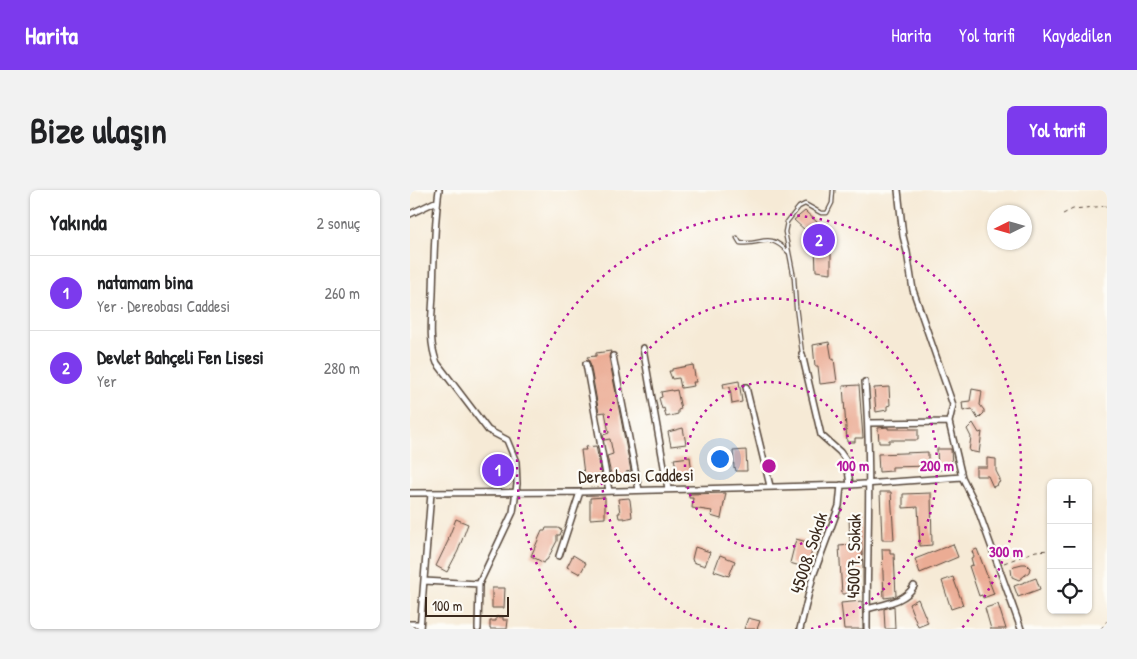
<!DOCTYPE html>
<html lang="tr">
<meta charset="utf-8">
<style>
:root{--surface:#fff;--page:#f2f2f2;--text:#202124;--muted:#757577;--line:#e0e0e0;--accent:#7c3aed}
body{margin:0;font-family:"Patrick Hand",sans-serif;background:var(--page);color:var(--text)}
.controls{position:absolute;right:15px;bottom:15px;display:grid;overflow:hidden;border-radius:8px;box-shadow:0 1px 4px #0004}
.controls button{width:45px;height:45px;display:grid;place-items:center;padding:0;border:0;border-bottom:1px solid var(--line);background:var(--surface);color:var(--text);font:25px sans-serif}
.compass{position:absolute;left:577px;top:15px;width:45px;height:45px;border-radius:50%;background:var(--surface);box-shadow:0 1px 4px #0004;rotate:265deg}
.scale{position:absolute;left:15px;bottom:12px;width:84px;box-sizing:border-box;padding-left:5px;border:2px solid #3b2a1e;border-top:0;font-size:14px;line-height:18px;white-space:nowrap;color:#3b2a1e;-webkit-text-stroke:4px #fdfcf7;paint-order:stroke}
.you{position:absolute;left:309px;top:268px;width:18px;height:18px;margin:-12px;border:4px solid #fff;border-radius:50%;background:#1a73e8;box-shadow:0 0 0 8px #1a73e833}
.badge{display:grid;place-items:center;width:32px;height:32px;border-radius:50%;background:var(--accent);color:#fff;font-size:16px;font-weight:700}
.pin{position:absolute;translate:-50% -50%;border:2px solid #fff;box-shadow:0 1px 5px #0006}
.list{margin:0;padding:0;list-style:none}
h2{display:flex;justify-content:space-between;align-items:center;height:65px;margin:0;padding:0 20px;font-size:21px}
h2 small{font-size:16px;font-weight:400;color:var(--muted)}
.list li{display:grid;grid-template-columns:32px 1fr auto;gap:15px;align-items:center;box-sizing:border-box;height:75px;padding:0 20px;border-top:1px solid var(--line)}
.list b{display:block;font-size:19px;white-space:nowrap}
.list p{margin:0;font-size:16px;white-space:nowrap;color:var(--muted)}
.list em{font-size:16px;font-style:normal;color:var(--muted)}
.icon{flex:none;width:28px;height:28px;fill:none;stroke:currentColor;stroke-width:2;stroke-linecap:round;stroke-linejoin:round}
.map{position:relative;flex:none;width:697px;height:439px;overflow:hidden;border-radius:8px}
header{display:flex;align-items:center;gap:30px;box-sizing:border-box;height:70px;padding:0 25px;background:var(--accent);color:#fff}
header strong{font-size:24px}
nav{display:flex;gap:28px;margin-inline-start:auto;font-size:18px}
.intro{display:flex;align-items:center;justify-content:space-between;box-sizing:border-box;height:120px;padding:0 30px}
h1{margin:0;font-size:35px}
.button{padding:12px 22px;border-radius:8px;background:var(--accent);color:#fff;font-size:18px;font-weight:700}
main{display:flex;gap:30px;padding:0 30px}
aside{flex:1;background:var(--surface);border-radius:8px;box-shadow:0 1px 4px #0004}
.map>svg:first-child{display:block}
.building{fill:#ebac94}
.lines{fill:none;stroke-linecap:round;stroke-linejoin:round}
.lane-casing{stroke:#57473a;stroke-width:5}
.street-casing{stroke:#57473a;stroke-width:8}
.path{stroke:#57473a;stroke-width:1;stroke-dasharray:4 4;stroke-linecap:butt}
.lane{stroke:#fff;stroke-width:2.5}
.street{stroke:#fff;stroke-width:5}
.ring{fill:none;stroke:#b5179e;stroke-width:2.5;stroke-dasharray:2.5 5}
.labels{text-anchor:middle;stroke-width:4.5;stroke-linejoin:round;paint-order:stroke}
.street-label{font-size:18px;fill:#3b2a1e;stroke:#fdfcf7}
.centre{fill:#b5179e;stroke:#fdfcf7;stroke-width:2.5}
.ring-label{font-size:15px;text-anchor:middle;font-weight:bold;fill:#b5179e;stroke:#fdfcf7;stroke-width:4.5;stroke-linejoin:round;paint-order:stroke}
</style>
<header>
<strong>Harita</strong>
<nav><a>Harita</a><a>Yol tarifi</a><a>Kaydedilen</a></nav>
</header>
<div class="intro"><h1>Bize ulaşın</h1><a class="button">Yol tarifi</a></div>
<main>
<aside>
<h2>Yakında<small>2 sonuç</small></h2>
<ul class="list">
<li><span class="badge">1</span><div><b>natamam bina</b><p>Yer · Dereobası Caddesi</p></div><em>260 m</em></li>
<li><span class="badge">2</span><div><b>Devlet Bahçeli Fen Lisesi</b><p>Yer</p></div><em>280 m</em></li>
</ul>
</aside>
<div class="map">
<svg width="697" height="439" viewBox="0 0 697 439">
<rect width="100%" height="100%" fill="#fdfcf7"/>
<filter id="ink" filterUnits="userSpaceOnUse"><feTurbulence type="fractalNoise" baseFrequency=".02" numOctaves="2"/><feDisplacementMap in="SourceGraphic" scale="10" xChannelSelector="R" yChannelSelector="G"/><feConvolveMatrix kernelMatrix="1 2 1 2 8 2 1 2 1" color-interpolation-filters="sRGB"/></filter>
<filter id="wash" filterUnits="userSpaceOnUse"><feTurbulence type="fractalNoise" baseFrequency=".0096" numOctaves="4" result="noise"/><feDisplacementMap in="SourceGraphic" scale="20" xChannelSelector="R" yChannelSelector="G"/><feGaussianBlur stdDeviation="1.12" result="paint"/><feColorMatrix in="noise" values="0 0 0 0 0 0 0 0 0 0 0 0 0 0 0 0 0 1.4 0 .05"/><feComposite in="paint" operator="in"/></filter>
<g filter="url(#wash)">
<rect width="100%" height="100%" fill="#f6ead6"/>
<g id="blocks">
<!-- building -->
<path class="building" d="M395,21L408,33L416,45L421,65V83L406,81L405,55L396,41L384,30Z
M419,152L422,170L424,169L427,192L410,194L408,176H405L403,155Z
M201,161L199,167L221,281L216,282L217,286L202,289L197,266L203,264L200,249L194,250L193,245L199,243L195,222L189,223L180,173L177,167L186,166V163Z
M283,175L286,192H283L284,196L271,198L269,188L262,189L259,181H262V179Z
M329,191L332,212L322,214L320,197L314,198L313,194Z
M449,195L453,248H445V252H437L433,196Z
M479,197L480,215L477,216V220L466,222L464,198Z
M562,199L572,201L570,215L574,220V223L568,229L562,219L553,221L552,212L560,211Z
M262,200V201L267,200L271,219L268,220V224L256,227L254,218L252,219L249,208L252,207L251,202Z
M563,233L569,243L572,242L569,263L559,261L561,247L557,239Z
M478,237V239H508V250H479V253H469L468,238Z
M273,238L276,254L261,256L258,242Z
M186,256L192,286H178L174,284L171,260H176L175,257Z
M527,259H541L542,276H537V279L528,280Z
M336,260L337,281H326L325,277L324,278L323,261Z
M518,262V276L482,277V281L469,282L468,264Z
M280,267L282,283L268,284L264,269Z
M577,268L586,269V281L590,289H588L590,292L586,294L587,295L583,297L578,286H566V277H577Z
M96,270L99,286L80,290L77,273Z
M470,302H481L484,350H472Z
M316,303L311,329L301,326L302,321L282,318L283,308H279V304Z
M521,303L522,355L510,356L508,317L493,318V304Z
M195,307V328L180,329V308Z
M219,308L220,310L222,327L214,329V328H209L208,323H210L208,309Z
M450,327L453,378V403L432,404L429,356L440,355L439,328Z
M46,329L58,334L48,361L37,382L26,376L39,349H38Z
M136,338H148L152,340L150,345H147V351L137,370H136L134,373L121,366L132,341H135Z
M386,349L404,354L397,378L380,373Z
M543,354L548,367L510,383L505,369Z
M285,357L300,362L295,376L283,372L282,369Z
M472,359H480V364H484L486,406L482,407L474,408Z
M567,359L584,404L573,408L572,405L569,406L559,376L563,375L561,368L564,367L562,361Z
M163,365L176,373L170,384L157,377Z
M310,365L325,371L319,386L304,381Z
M612,374H616L620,378L619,382L609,390L602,387L601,379L604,376Z
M543,387L553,415L541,419L532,391Z
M626,388L630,399L608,407L604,396Z
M82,398H95L94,418H82Z
M508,409L518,433L508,437L499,414Z
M452,411L453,439H434L431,413Z
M588,414L596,439H581L575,418Z
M484,416L485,439H475L474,419Z
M86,427H93V430H98L97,439H80V431H86Z
M338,428L350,431L347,439H334Z"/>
</g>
</g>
<g filter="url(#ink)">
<use href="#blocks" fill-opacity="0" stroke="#57473a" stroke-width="1"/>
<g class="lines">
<defs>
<path id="lane" d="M327,48L330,53C353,56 357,40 379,63
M392,163L386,117L384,88L375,42L377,32L389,17L395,14L411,23H417L422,13L423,0"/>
<path id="street" d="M29,0C24,35 24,69 23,104C22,127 18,151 27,173L78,240L97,250L106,272L107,294L103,322L69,394
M488,0L493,46L497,62L503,100L543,215L539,232L552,287L567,317L611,439
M0,24L27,11
M233,158L258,299
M392,164L411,245L430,262L437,272L440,295
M203,166L229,300
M176,174L199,301
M455,192C462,274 457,357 457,439
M336,197L360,296
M459,233L539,232
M0,303L170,302L440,295L552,287
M149,366L170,302
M14,391L69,394L68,439
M457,419C474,414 495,412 504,396
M0,434H10
M10,439L21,303
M390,439L403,386L429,316L431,295"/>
</defs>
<!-- lane casing -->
<use href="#lane" class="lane-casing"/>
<!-- street casing -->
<use href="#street" class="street-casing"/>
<!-- path -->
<path class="path" d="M653,24L663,19L697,16
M594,373L626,361L641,360
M691,439L697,431"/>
<!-- lane -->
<use href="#lane" class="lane"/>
<!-- street -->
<use href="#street" class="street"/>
</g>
</g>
<!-- distance rings -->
<g class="ring">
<circle cx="359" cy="276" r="84"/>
<path d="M317 439A168 168 0 1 1 401 439"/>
<path d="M166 438A252 252 0 1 1 552 438"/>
</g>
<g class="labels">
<!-- street labels -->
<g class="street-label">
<text transform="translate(226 286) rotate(-1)" y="6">Dereobası Caddesi</text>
<text transform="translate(399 363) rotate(-72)" y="6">45008. Sokak</text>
<text transform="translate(444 366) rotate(-89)" y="6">45007. Sokak</text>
</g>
</g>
<circle cx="359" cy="276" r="8" class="centre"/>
<g class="ring-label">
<text x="443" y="281">100 m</text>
<text x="527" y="281">200 m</text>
<text x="596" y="367">300 m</text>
</g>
</svg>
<div class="controls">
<button>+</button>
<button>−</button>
<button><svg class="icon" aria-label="locate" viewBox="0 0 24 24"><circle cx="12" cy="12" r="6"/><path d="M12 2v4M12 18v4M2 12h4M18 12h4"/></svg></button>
</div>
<svg class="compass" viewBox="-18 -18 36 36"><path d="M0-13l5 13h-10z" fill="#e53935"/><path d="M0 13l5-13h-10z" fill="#757577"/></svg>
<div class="scale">100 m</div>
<div class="you"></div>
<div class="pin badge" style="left:88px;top:280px">1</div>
<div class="pin badge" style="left:409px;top:50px">2</div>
</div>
</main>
